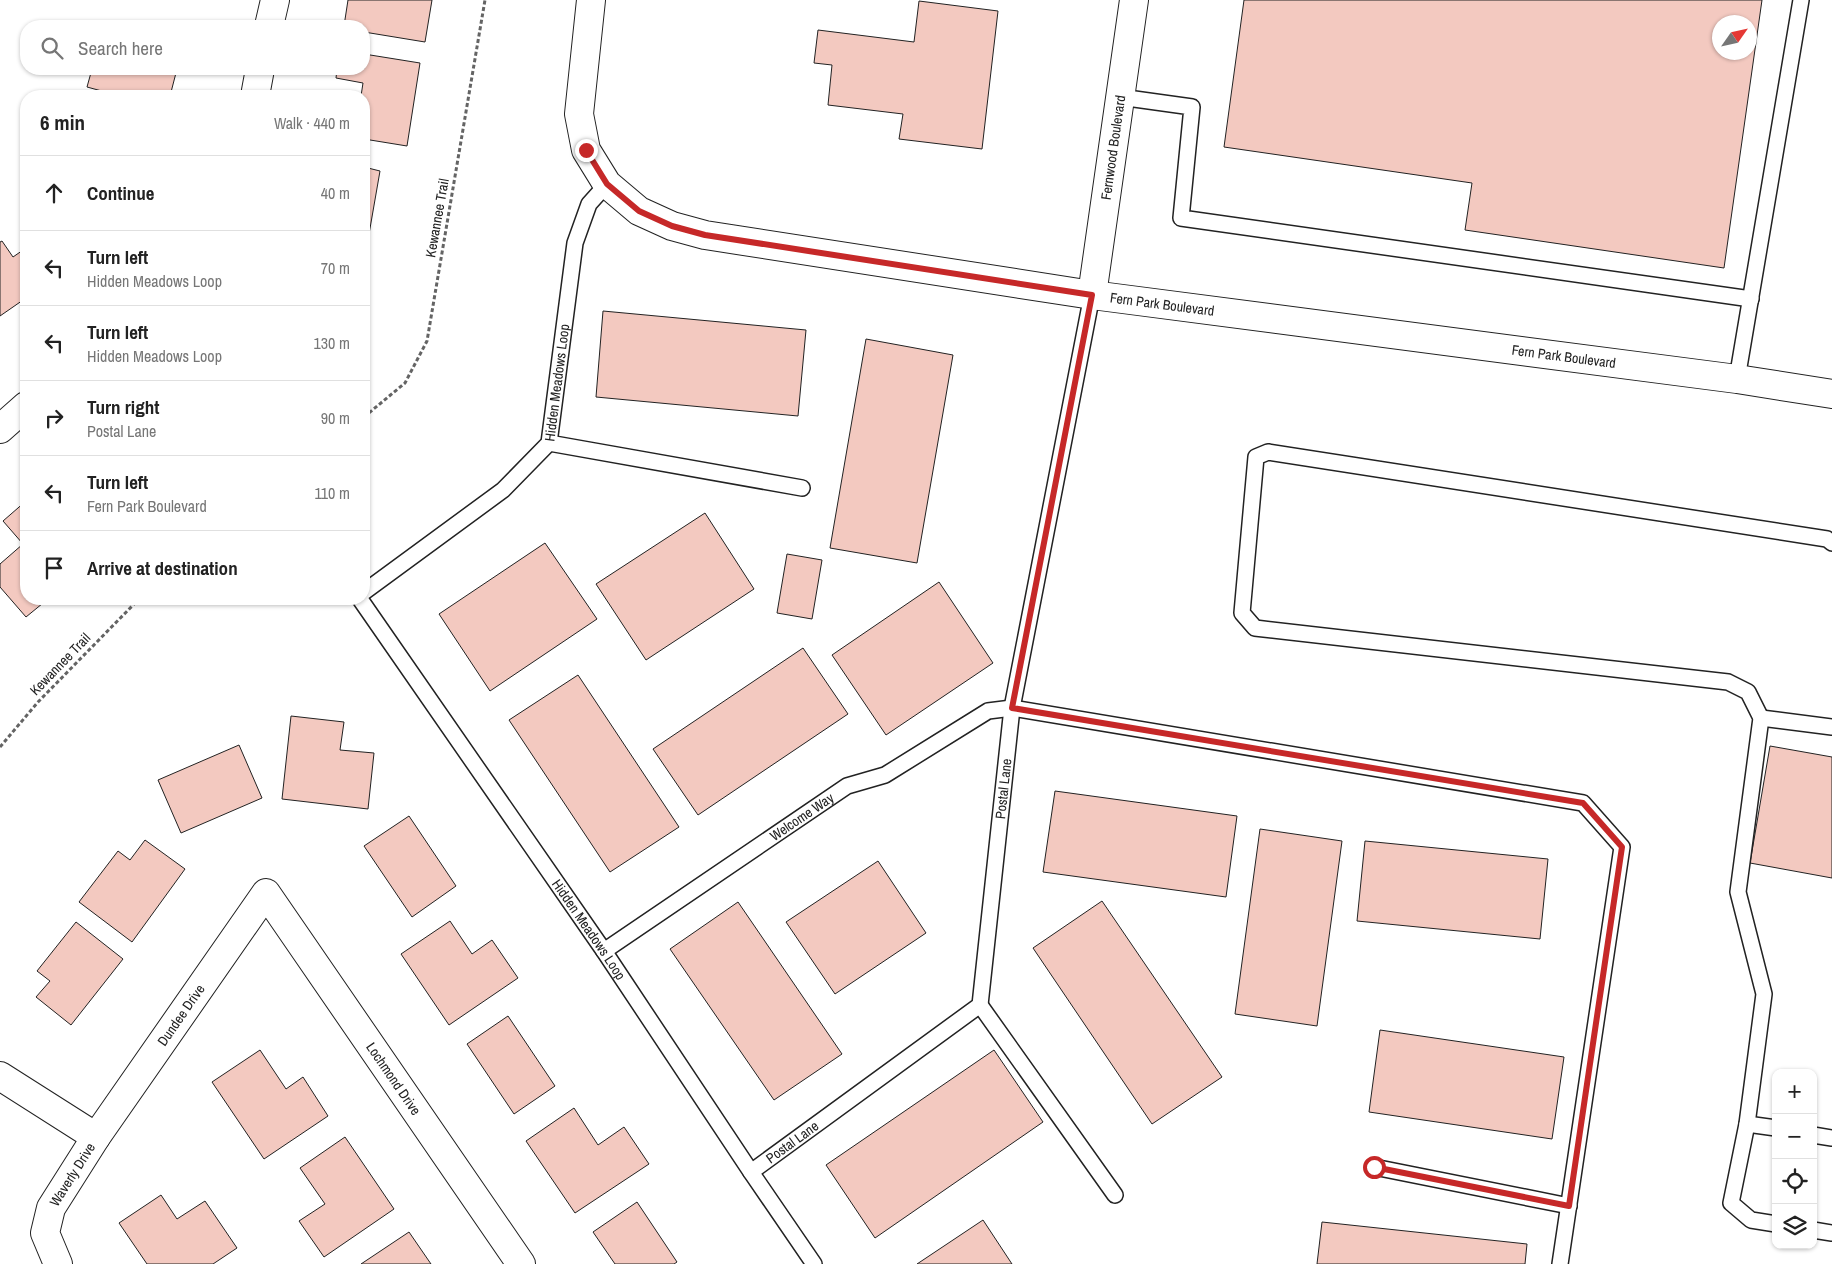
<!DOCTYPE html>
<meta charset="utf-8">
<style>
:root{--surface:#fff;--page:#f2f2f2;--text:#222;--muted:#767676;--line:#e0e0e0}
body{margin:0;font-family:"Archivo Narrow",sans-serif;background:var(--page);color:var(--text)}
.controls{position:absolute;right:15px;bottom:15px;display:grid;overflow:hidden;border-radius:10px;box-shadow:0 1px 4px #0004}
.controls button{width:45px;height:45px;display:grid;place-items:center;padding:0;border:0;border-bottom:1px solid var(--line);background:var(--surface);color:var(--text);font:25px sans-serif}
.compass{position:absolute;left:1712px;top:15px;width:45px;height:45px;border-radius:50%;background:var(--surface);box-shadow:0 1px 4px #0004;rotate:56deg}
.stop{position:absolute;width:15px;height:15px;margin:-11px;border:4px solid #c62828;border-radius:50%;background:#fff}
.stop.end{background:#c62828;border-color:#fff;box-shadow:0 1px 5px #0008}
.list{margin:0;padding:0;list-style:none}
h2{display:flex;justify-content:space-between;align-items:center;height:65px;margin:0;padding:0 20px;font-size:21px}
h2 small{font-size:16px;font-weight:400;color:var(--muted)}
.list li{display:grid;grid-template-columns:32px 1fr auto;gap:15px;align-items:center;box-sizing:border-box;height:75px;padding:0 20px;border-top:1px solid var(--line)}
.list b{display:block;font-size:19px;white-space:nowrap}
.list p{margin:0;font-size:16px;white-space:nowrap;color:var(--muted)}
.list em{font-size:16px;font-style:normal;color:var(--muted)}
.icon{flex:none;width:28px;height:28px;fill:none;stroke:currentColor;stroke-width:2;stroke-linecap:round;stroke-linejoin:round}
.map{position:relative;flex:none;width:1832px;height:1264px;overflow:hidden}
.search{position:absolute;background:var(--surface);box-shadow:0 1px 4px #0004;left:20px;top:20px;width:350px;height:55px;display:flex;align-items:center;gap:12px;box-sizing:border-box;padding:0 18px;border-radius:20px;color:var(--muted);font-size:19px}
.panel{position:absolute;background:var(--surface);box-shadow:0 1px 4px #0004;left:20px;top:90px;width:350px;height:515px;border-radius:20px}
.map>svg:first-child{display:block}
.building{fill:#f3c9c0;stroke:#222;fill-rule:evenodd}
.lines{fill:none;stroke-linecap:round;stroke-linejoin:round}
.service-casing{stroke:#222;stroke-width:18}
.minor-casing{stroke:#222;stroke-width:30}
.path{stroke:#646464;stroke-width:3;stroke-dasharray:4 2.5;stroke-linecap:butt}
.service{stroke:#fff;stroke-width:15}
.minor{stroke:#fff;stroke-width:28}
.route{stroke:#c62828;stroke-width:6}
.labels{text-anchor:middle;stroke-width:4;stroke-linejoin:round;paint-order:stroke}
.street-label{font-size:14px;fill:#222;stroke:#fff}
</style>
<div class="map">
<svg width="1832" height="1264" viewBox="0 0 1832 1264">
<rect width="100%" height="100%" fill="#fff"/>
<!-- building -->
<path class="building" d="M348,0H432L425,42L364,32V26H344Z
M1244,0H1762L1724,268L1465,230L1472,183L1224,147ZM1720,22H1750V52H1720Z
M919,1L998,11L982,149L899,139L903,114L828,105L832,65L814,63L818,30L914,42Z
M364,54L420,63L407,146L364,139V96H361L363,83L336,78L337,69H364Z
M92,69H177L170,96H120L87,87Z
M364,167L380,171L365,257H364Z
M2,241L13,257L26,248V298L0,316V242Z
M603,311L806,330L798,416L596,397Z
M866,339L953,355L917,563L830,548Z
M26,501V599H48L26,617L0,587V564L23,544L3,521Z
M705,513L754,589L646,660L596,584Z
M545,543L597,619L490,691L439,614Z
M787,554L822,560L812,619L777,613Z
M939,582L993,663L886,735L832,655Z
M803,648L848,714L698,815L653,749Z
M578,675L679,827L610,872L509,720Z
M291,716L344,722L340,750L374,753L368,809L282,799Z
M239,745L262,798L181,833L158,780Z
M1770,746L1832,757V878L1750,863Z
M1055,791L1237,816L1226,897L1043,872Z
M409,816L456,886L412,917L364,846Z
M1260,829L1342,841L1317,1026L1235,1014Z
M145,840L185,869L132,942L79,902L118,851L130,860Z
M1365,841L1548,859L1540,939L1357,921Z
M878,861L926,933L835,994L786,922Z
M1102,901L1222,1077L1152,1124L1033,948Z
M738,902L842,1054L774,1100L670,949Z
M450,921L472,954L492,940L518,978L449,1025L401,954Z
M76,922L123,959L71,1025L36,997L50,981L37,971Z
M508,1016L555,1086L514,1114L467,1044Z
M1380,1030L1564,1057L1552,1139L1369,1112Z
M260,1050L286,1089L303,1077L328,1116L264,1159L212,1082Z
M994,1050L1043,1122L875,1238L826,1165Z
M574,1108L598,1145L624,1127L649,1164L575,1213L526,1141Z
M345,1137L394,1209L324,1257L299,1221L325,1204L300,1168Z
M161,1195L177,1219L205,1201L237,1248L213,1264H147L119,1223Z
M637,1202L677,1262L674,1264H615L593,1232Z
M983,1220L1012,1264H917Z
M1322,1222L1527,1244L1525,1264H1317Z
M409,1232L431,1264H361Z"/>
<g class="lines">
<defs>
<g id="service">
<path d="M1120,97L1192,107L1181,218L1751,299"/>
<path d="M1737,379L1801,0"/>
<path d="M549,443L802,488"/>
<path id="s1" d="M364,592L503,490L549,443L575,243L589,204L607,184"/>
<path id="s2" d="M360,599L604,951L751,1172L814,1264"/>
<path d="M1761,718L1832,727"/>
<path id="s3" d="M604,951L847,786L885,775L988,711L1012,708L1583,803L1622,847L1560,1264"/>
<path d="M980,1005L1115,1195"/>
<path d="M1747,1124L1776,1128"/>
<path d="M1813,1135L1832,1138"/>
<path d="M1374,1167L1569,1206"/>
<path id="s4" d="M751,1172L980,1005L1012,708L1092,295"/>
<path d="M1776,1224L1751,1220L1731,1203L1747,1124L1764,994L1738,892L1761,718L1748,692L1728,682L1255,628L1242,613L1256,457L1268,452L1827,539L1832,543"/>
<path d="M1813,1230L1832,1233"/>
</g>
<g id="minor">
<path id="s5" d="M591,0L579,114L586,150L607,184L639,211L672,226L705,235L1092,295L1737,379L1832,394"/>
<path d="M269,26L275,0"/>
<path d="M255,96L260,69"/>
<path id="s6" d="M1092,295L1134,0"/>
<path d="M0,429L26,406"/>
<path d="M0,1076L96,1137"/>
<path id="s7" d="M58,1264L45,1233L51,1208L96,1137L266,893L521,1264"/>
</g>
</defs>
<!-- service casing -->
<use href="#service" class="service-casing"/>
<!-- minor casing -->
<use href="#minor" class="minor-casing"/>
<!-- path -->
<path class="path" d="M364,417L405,383L427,341L485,0
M0,747L38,702L139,599"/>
<!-- service -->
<use href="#service" class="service"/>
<!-- minor -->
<use href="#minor" class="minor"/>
</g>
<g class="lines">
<!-- route -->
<path class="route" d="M586,150L607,184L639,211L672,226L705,235L1092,295L1012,708L1583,803L1622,847L1569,1206L1374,1167"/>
</g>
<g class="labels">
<!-- street labels -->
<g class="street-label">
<text dy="5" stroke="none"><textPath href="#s6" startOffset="149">Fernwood Boulevard</textPath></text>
<text transform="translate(437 218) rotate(-80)" y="5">Kewannee Trail</text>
<text dy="5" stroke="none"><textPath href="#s5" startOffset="766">Fern Park Boulevard</textPath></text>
<text dy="5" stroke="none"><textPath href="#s5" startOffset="1171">Fern Park Boulevard</textPath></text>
<text dy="5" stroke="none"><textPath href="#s1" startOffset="299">Hidden Meadows Loop</textPath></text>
<text transform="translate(60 664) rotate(-46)" y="5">Kewannee Trail</text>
<text dy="5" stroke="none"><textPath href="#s4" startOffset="501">Postal Lane</textPath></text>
<text dy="5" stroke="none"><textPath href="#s3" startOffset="239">Welcome Way</textPath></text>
<text dy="5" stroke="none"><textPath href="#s2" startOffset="402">Hidden Meadows Loop</textPath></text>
<text dy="5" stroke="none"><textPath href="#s7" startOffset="292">Dundee Drive</textPath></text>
<text dy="5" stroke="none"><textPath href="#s7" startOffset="666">Lochmond Drive</textPath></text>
<text dy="5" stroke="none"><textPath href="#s4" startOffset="51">Postal Lane</textPath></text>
<text dy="5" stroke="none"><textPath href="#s7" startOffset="99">Waverly Drive</textPath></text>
</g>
</g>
</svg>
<div class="controls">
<button>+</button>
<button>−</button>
<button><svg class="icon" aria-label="locate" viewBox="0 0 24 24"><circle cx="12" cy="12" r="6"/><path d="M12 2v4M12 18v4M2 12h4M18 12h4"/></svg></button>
<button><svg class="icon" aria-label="layers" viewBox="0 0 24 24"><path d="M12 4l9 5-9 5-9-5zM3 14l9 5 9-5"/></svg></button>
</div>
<svg class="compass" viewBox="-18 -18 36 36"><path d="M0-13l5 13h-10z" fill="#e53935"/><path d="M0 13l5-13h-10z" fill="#767676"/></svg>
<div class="stop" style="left:1374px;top:1167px"></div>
<div class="stop end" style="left:586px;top:150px"></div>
<div class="search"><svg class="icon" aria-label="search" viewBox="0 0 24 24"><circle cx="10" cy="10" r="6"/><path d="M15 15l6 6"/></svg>Search here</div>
<section class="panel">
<h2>6 min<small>Walk · 440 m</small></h2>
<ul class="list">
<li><svg class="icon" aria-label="ahead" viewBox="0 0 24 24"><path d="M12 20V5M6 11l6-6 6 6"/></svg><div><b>Continue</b></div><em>40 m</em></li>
<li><svg class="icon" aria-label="left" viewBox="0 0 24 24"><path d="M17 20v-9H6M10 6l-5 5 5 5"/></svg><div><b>Turn left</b><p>Hidden Meadows Loop</p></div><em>70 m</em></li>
<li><svg class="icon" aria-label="left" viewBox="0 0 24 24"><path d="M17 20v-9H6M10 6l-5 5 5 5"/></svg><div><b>Turn left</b><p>Hidden Meadows Loop</p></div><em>130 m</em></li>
<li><svg class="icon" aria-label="right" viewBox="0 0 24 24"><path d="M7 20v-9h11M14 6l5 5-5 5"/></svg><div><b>Turn right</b><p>Postal Lane</p></div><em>90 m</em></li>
<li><svg class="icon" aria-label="left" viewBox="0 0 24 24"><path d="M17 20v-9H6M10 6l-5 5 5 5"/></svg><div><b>Turn left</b><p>Fern Park Boulevard</p></div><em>110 m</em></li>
<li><svg class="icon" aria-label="arrive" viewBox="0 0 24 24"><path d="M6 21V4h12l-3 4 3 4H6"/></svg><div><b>Arrive at destination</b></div></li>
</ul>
</section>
</div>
